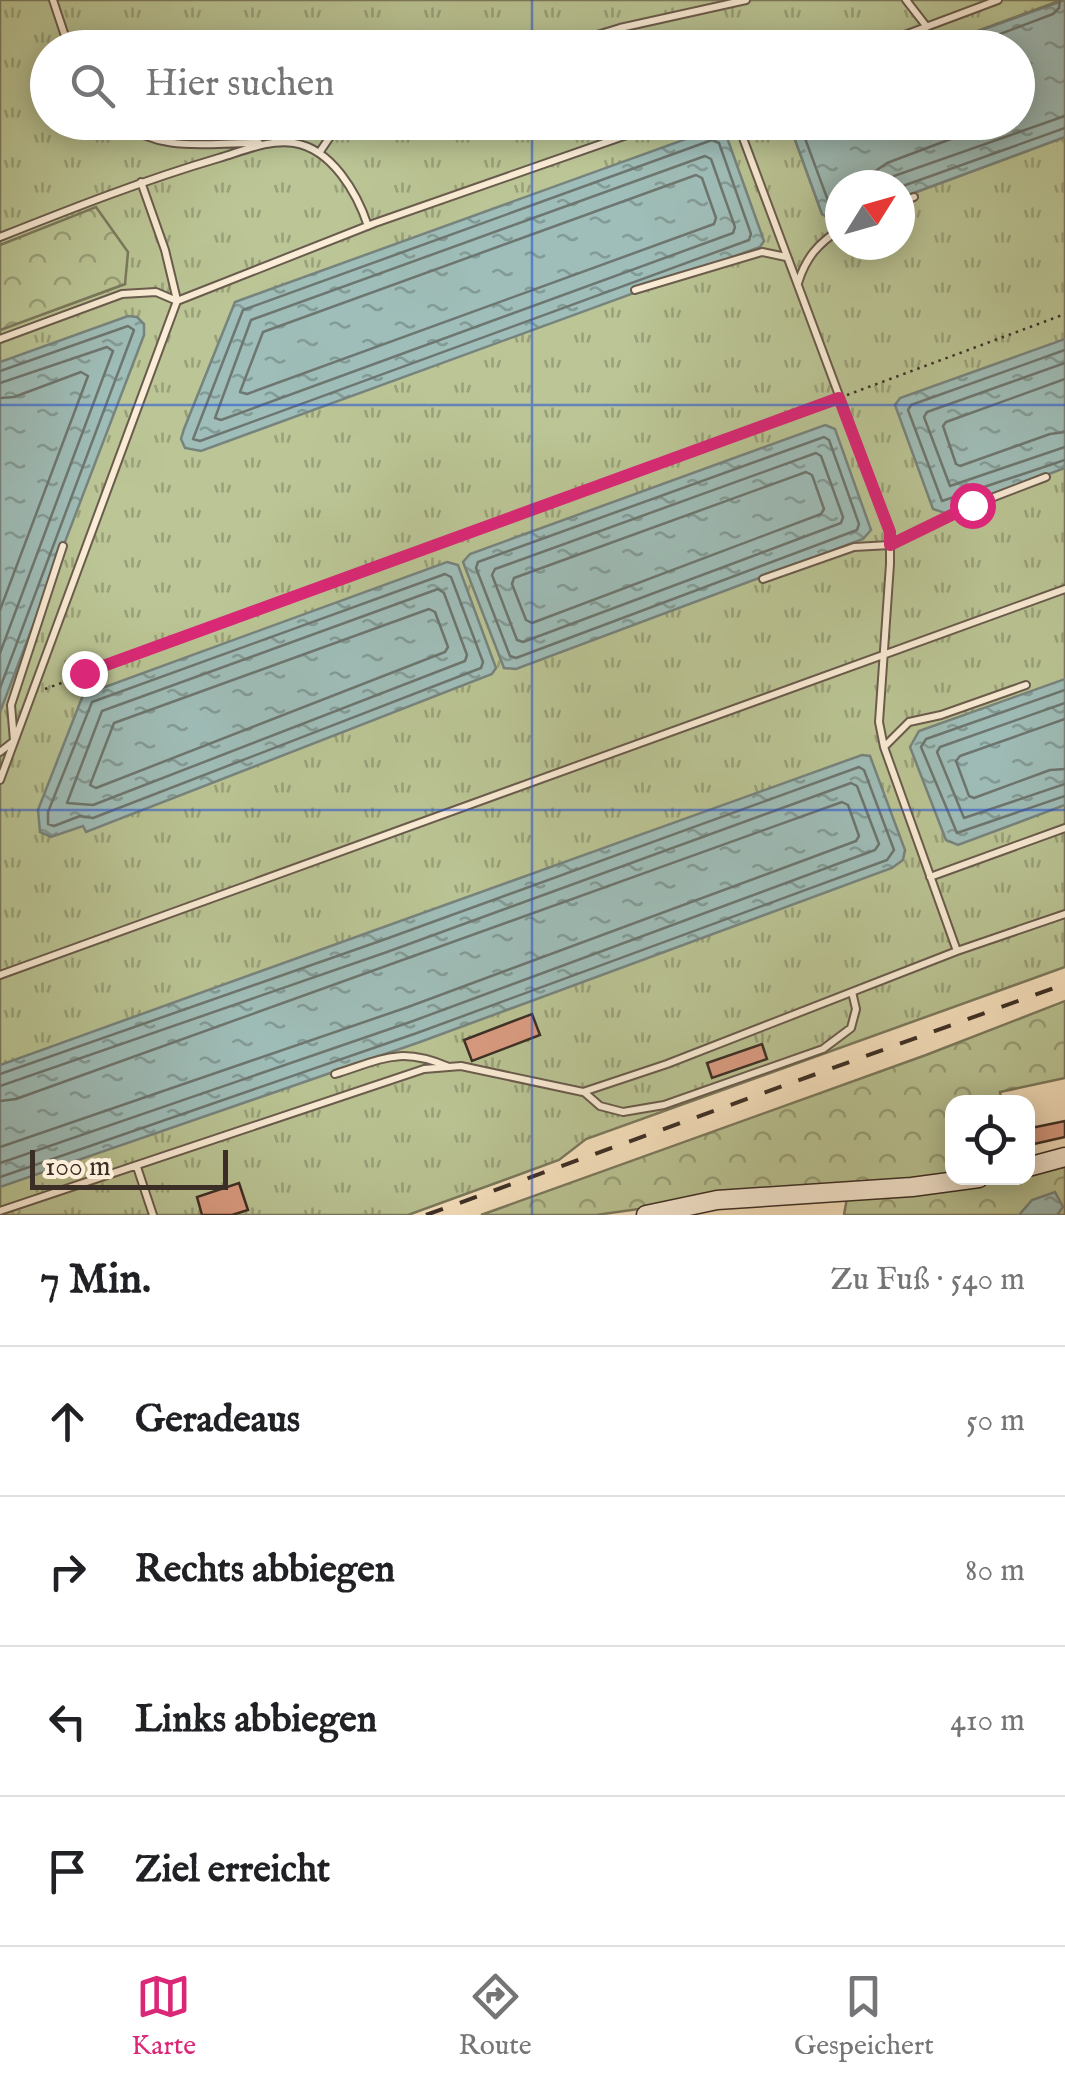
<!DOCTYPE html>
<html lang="de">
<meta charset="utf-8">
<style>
:root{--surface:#fff;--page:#f6f6f6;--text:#202124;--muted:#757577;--line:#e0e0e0;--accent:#db2777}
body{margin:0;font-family:"IM FELL English",serif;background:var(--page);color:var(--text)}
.controls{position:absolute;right:30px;bottom:30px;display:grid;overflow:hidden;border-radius:20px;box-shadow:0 5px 25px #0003}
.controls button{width:90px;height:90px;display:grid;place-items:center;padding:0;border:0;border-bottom:2px solid var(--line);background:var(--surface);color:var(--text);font:50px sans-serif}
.compass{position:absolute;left:825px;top:170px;width:90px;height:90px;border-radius:50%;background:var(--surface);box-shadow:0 5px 25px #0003;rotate:53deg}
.scale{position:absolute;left:30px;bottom:25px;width:198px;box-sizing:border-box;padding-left:10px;border:5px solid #3b2e26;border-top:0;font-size:28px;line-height:35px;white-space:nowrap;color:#3b2e26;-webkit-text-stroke:8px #fbedd7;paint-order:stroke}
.stop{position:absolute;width:30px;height:30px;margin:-22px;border:8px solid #db2777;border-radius:50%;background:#fff}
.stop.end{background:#db2777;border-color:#fff;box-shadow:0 2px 10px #0008}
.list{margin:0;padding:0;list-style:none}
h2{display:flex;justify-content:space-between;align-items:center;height:130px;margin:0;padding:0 40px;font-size:42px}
h2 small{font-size:32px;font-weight:400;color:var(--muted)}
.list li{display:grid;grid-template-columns:65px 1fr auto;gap:30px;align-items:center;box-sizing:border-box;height:150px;padding:0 40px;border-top:2px solid var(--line)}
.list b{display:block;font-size:38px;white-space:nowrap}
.list em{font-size:32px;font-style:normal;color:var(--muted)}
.icon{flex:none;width:55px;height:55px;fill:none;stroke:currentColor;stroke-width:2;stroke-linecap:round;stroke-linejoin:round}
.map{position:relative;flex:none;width:1065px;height:1215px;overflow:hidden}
.search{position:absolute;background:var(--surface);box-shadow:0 5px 25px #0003;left:30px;right:30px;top:30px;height:110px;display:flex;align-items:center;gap:25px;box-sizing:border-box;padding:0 35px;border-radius:55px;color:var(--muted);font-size:38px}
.sheet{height:730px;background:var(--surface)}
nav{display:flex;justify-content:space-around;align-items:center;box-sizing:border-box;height:140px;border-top:2px solid var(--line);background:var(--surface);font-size:28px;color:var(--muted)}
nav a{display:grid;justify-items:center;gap:5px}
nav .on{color:var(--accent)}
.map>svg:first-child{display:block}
.grass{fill:url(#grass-tufts);stroke:#7b7a5e;stroke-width:2.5}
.forest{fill:url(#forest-crowns);stroke:#7b7a5e;stroke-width:2.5}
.water{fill:url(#water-ripples);stroke:#77847e;stroke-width:2.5}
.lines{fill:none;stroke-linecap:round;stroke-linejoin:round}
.shore{stroke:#6d7670;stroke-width:2.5}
.building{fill:#dc9d83;stroke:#3b2e26;stroke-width:2.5}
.lane-casing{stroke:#6a5c4d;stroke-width:10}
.secondary-casing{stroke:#3b2e26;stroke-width:21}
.path{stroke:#3b2e26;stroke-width:2.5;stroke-dasharray:2.5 5;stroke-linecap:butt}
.lane{stroke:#fbedd7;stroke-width:6}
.secondary{stroke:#fbedd7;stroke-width:18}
.rail{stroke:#3b2e26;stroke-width:4;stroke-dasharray:18 18;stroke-linecap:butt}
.route{stroke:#db2777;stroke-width:12}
.grid{fill:none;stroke:#1d4ed8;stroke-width:2.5;stroke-opacity:0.55}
</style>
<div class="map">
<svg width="1065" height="1215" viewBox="0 0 1065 1215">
<defs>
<pattern id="grass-tufts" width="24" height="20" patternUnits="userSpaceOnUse" patternTransform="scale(2.5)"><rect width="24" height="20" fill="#bbc595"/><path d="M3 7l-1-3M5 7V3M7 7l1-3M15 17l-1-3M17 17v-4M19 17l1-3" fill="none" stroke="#99a079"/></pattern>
<pattern id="forest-crowns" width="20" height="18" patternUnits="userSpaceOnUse" patternTransform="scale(2.5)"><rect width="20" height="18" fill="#bbc595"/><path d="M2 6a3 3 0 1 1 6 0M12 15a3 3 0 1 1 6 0" fill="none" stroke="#99a079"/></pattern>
<pattern id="water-ripples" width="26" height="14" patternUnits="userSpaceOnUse" patternTransform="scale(2.5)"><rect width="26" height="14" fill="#9fbeb9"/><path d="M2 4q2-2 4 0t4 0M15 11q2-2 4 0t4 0" fill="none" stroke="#839b96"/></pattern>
</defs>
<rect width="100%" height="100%" fill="#f9e4c1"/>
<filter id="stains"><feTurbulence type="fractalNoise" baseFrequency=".002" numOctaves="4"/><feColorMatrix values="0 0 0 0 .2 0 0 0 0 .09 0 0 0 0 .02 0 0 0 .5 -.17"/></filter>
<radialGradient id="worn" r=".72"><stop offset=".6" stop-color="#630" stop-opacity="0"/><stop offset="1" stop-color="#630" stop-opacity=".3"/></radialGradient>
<!-- grass -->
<path class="grass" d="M0,0H1062L934,47L48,48V122L789,123L822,214L835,221L840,220V245H900V198L1065,137V967L586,1139L559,1160L408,1215H0V330L125,284L96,208L0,245Z"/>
<!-- forest -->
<path class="forest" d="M96,207L128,252L125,284L0,330V245Z
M1065,1001V1078L1000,1092L1002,1102H952V1178L717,1198L596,1215H481L926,1055Z
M1065,1159V1215H844L848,1192L984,1178H1028V1168Z"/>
<!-- water -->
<path class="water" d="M1065,0V137L900,198V185H840V220L835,222L822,214L789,123L1018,122V48L934,47Z
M719,127L724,129L764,241L760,247L201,451L185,448L181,439L184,429L235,302Z
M128,316L137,317L144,324V335L0,712V362Z
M1065,339V468L945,513L933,509L895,405L900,398Z
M825,425L835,429L871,530L863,539L516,669L504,668L463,562L470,554Z
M447,562L458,565L496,668L492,674L86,832L83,826L51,837L40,832L38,810L83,695Z
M1065,679V805L958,845L946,840L910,747L919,731Z
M862,755L870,756L905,850L903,860L892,868L420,1042L0,1187V1065Z
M1055,1192L1063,1207L1057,1215H1019L1032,1200Z"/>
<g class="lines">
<!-- shore -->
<path class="shore" d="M963,48L1053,14L1059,8L1060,0
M799,122L830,206L840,211
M712,140L719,143L751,234L749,240L200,441L193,439L243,310Z
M705,156L711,159L735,227L733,233L221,420L215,418L251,320Z
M696,175L702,178L716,218L714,224L247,394L240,392L263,332Z
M865,185L874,172L887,163L996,122
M882,185L894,176L1065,116
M900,187L1065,128
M1065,350L911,405L908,410L942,501L1065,460
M1065,363L927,412L924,417L950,486L1065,447
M0,371L128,326L134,330L0,688
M1065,379L946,422L943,426L956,464L960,466L1050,434L1065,432
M0,383L107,347L113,351L0,653
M0,398L14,397L81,372L88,376L0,610
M824,437L829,440L859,524L857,530L516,658L510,656L476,568L478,562Z
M816,453L821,456L843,517L841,523L523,642L517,640L492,575L495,569Z
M806,472L812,475L824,509L821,514L532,623L526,620L512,584L514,578Z
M445,574L451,577L483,662L481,668L93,818L80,816L54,826L48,824V812L92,702Z
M438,589L444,593L467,655L465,661L93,805L67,803L102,711Z
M429,609L435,612L448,647L445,652L96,788L90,785L114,723Z
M1065,690L926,739L921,747L957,833L1065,796
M1065,703L940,747L937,752L964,818L1065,784
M1065,719L960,756L956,761L969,796L974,798L1050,770L1065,769
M0,1074L383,940L859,767L864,770L894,850L887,860L417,1033L0,1177
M0,1086L387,952L851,783L857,786L879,844L875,850L413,1021L0,1163
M0,1101L16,1099L842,802L848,805L859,836L856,841L408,1007L0,1147"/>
</g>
<!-- building -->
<path class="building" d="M532,1014L540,1035L472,1061L464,1040Z
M762,1044L767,1059L712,1078L707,1063Z
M1065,1121V1137L1034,1144L1031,1128Z
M239,1183L248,1210L232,1215H202L197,1197Z"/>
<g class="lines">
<defs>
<path id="lane" d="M53,0L69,48
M906,0L927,27
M554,48L620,28L746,0
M870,48L998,0
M120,122C165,154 207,142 259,143
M737,122L890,532V564L879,722L884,747L957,951
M319,153L340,122
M141,182L165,250L177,300
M900,202L914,197
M0,237C73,208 144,180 219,158C243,151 269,139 294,143C332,149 357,193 368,226
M798,283C806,257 818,244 840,229
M635,290L762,252L786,257
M0,339L122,294L156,292L177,301
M763,579L854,547L890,545L973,505L1046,477
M885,746L909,722L941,715L1026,685
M0,752L14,741L11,705L63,546
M0,780L177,301L375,223L664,122
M930,877L1065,828
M0,975L1065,589
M335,1074C383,1059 400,1046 449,1067
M584,1092L600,1106L623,1112L664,1105L823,1049L851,1028L856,1009L852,992
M137,1167L153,1215
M0,1211L424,1069L461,1066L583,1092L667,1064L957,951L1065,914"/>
<path id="secondary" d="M1028,1167L1065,1157
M646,1215L717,1200L912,1187L979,1178"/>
</defs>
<!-- lane casing -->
<use href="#lane" class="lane-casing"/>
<!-- secondary casing -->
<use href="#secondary" class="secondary-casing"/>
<!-- path -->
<path class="path" d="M847,395L1065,314
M45,689L831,401"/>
<!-- lane -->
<use href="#lane" class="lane"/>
<!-- secondary -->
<use href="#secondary" class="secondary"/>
<!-- rail -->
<path class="rail" d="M426,1215L1065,984"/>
</g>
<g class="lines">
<!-- route -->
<path class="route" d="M84,673L839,398L890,532V545L972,505"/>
</g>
<!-- grid -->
<path class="grid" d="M532,0V48M532,122V1215M0,405H1065M0,810H1065"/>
<rect width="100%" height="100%" filter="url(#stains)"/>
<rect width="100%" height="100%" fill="url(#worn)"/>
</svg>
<div class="controls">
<button><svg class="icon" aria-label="locate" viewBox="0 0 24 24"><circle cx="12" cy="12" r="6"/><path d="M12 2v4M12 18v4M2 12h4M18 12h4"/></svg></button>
</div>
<svg class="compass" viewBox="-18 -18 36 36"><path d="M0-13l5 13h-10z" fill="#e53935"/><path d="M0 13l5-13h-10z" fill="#757577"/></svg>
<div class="scale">100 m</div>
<div class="stop" style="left:972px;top:505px"></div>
<div class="stop end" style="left:84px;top:673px"></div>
<div class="search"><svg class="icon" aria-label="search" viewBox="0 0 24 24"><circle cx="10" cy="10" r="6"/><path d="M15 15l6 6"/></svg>Hier suchen</div>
</div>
<section class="sheet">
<h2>7 Min.<small>Zu Fuß · 540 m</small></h2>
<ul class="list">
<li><svg class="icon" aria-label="ahead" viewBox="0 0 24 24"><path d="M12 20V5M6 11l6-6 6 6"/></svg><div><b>Geradeaus</b></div><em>50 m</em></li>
<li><svg class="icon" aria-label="right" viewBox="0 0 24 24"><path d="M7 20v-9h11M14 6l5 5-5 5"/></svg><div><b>Rechts abbiegen</b></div><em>80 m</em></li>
<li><svg class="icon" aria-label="left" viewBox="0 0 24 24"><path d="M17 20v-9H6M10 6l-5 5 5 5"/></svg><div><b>Links abbiegen</b></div><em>410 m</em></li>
<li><svg class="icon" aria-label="arrive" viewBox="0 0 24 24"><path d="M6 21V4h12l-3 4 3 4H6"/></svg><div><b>Ziel erreicht</b></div></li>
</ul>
</section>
<nav>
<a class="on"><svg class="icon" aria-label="map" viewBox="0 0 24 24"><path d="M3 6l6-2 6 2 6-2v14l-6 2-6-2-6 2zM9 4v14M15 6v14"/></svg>Karte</a>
<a><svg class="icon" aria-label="directions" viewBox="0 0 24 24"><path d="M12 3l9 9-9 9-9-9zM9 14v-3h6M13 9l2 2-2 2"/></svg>Route</a>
<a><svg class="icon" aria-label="saved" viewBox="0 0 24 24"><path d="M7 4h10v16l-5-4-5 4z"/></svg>Gespeichert</a>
</nav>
